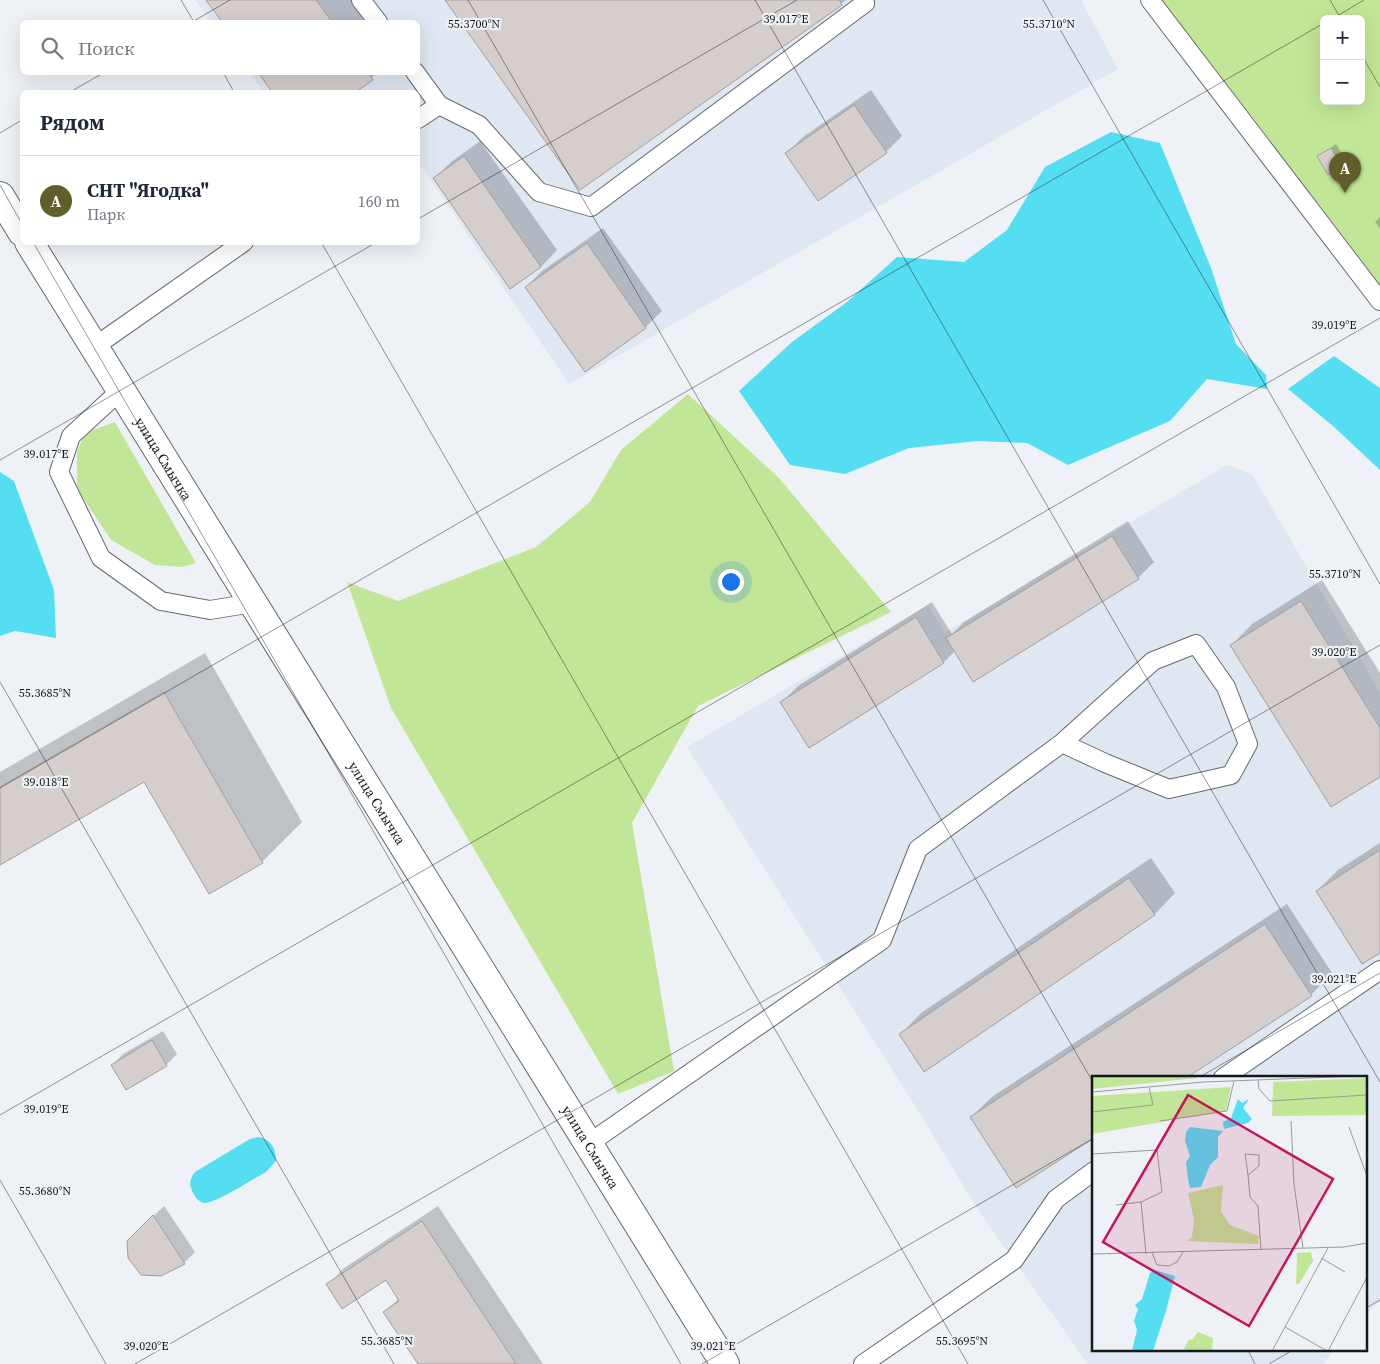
<!DOCTYPE html>
<html lang="ru">
<meta charset="utf-8">
<style>
:root{--surface:#fff;--page:#f6f6f7;--text:#1f2937;--muted:#747a83;--line:#e0e1e3;--accent:#615e2b}
body{margin:0;font-family:"Source Serif 4",serif;background:var(--page);color:var(--text)}
.controls{position:absolute;right:15px;top:15px;display:grid;overflow:hidden;border-radius:8px;box-shadow:0 5px 20px #0002}
.controls button{width:45px;height:45px;display:grid;place-items:center;padding:0;border:0;border-bottom:1px solid var(--line);background:var(--surface);color:var(--text);font:25px sans-serif}
.you{position:absolute;left:730px;top:581px;width:18px;height:18px;margin:-12px;border:4px solid #fff;border-radius:50%;background:#1a73e8;box-shadow:0 0 0 8px #1a73e833}
.badge{display:grid;place-items:center;width:32px;height:32px;border-radius:50%;background:var(--accent);color:#fff;font-size:16px;font-weight:700}
.pin{position:absolute;translate:-50% -41px;filter:drop-shadow(0 1px 2px #0008)}
.pin::after{content:'';position:absolute;top:26px;width:18px;height:15px;background:inherit;clip-path:polygon(0 0,100% 0,50% 100%)}
.list{margin:0;padding:0;list-style:none}
h2{display:flex;justify-content:space-between;align-items:center;height:65px;margin:0;padding:0 20px;font-size:21px}
h2 small{font-size:16px;font-weight:400;color:var(--muted)}
.list li{display:grid;grid-template-columns:32px 1fr auto;gap:15px;align-items:center;box-sizing:border-box;height:90px;padding:0 20px;border-top:1px solid var(--line)}
.list b{display:block;font-size:19px;white-space:nowrap}
.list p{margin:0;font-size:16px;white-space:nowrap;color:var(--muted)}
.list em{font-size:16px;font-style:normal;color:var(--muted)}
.icon{flex:none;width:28px;height:28px;fill:none;stroke:currentColor;stroke-width:2;stroke-linecap:round;stroke-linejoin:round}
.map{position:relative;flex:none;width:1380px;height:1364px;overflow:hidden}
.search{position:absolute;background:var(--surface);box-shadow:0 5px 20px #0002;left:20px;top:20px;width:400px;height:55px;display:flex;align-items:center;gap:12px;box-sizing:border-box;padding:0 18px;border-radius:8px;color:var(--muted);font-size:19px}
.panel{position:absolute;background:var(--surface);box-shadow:0 5px 20px #0002;left:20px;top:90px;width:400px;height:155px;border-radius:8px}
.map>svg:first-child{display:block}
.built{fill:#dee7f2}
.green{fill:#c2e697;fill-rule:evenodd}
.water{fill:#55ddf1}
.shadow{fill:#0003}
.building{fill:#d5cecd;stroke:#a49d9c}
.lines{fill:none;stroke-linecap:round;stroke-linejoin:round}
.service-casing{stroke:#66696d;stroke-width:20}
.tertiary-casing{stroke:#66696d;stroke-width:30}
.service{stroke:#fff;stroke-width:18}
.tertiary{stroke:#fff;stroke-width:28}
.ticks{fill:none;stroke:#161819;stroke-width:1;stroke-opacity:0.45}
.labels{text-anchor:middle;stroke-width:4.5;stroke-linejoin:round;paint-order:stroke}
.street-label{font-size:14px;fill:#161819;stroke:#eef2f7}
.inset-road{fill:none;stroke:#989b9e;stroke-width:1}
.view{fill:#c2185b;fill-opacity:0.15;stroke:#c2185b;stroke-width:2.5}
.inset-edge{fill:none;stroke:#161819;stroke-width:2.5}
.ticks-label{font-size:12px;text-anchor:middle;fill:#161819;stroke:#eef2f7;stroke-width:4.5;stroke-linejoin:round;paint-order:stroke}
</style>
<div class="map">
<svg width="1380" height="1364" viewBox="0 0 1380 1364">
<rect width="100%" height="100%" fill="#eef2f7"/>
<!-- built -->
<path class="built" d="M195,0H1081L1118,69L569,384L418,162V92H264L249,73L418,72V22H212Z
M1227,465L1252,474L1380,692V1300L1366,1315V1078H1094V1350H1335L1323,1364H1088L978,1210L914,1104L687,747L928,605L945,632Z"/>
<!-- green -->
<path class="green" d="M1162,0H1380V284ZM1324,19H1361V101H1324Z
M688,394L779,478L891,612L698,706L632,823L674,1071L618,1094L391,708L347,582L398,601L536,547L590,502L621,450Z
M115,422L196,563L182,567L155,565L111,540L77,489V452L85,433Z"/>
<!-- water -->
<path class="water" d="M1111,132L1160,143L1211,268L1236,344L1266,375L1267,389L1207,379L1170,421L1068,465L1027,443L978,441L909,448L845,474L790,465L739,391L792,342L847,302L897,257L964,262L1007,230L1045,167Z
M1334,356L1380,388V470L1333,426L1288,389Z
M0,472L14,481L54,590L56,638L15,631L0,636Z
M258,1137C271,1139 276,1148 276,1161L266,1172C255,1178 215,1204 204,1203C199,1202 195,1197 193,1193C189,1184 189,1180 195,1172L250,1139Z"/>
<!-- shadow -->
<path class="shadow" d="M207,0H352L368,22H224Z
M447,0H846L841,4Z
M259,72H378L354,92H274Z
M871,90L902,136L886,152L819,199L787,153L803,137Z
M480,141L557,250L541,267L435,178L451,162Z
M1336,144L1346,161L1341,166L1319,156Z
M1380,217V228L1375,222Z
M603,228L662,311L646,327L585,370L526,287L542,271Z
M1128,521L1154,562L1138,578L955,651L944,662L810,746L782,702L798,686L932,602L952,634L964,622Z
M1322,580L1380,673V775L1231,646L1252,624Z
M205,653L302,822L262,862L144,780L0,864V772Z
M1380,843V952L1317,891L1338,870Z
M1151,858L1175,893L1154,915L900,1035L921,1013Z
M1287,904L1332,973L1311,995L1094,1078L971,1117L993,1096Z
M163,1031L177,1054L166,1065H112L123,1054Z
M164,1206L195,1252L184,1263L128,1241Z
M438,1206L543,1364H419L385,1312L399,1298L386,1279L328,1285L344,1268Z"/>
<!-- building -->
<path class="building" d="M206,0H316L332,22H222Z
M445,0H839L842,5L580,190Z
M258,72H368L373,80L356,92H272Z
M854,105L887,153L818,201L785,153Z
M1331,148L1342,167L1328,175L1317,156Z
M464,156L541,267L510,289L433,178Z
M587,243L646,328L585,372L525,287Z
M1112,536L1139,579L973,682L946,638Z
M1301,601L1380,728V777L1331,807L1230,645Z
M916,617L944,663L809,748L780,702Z
M164,692L263,863L209,894L144,782L0,865V787Z
M1380,850V953L1362,964L1316,891Z
M1129,878L1155,915L924,1072L899,1034Z
M1265,924L1312,996L1186,1078H1094V1138L1016,1188L970,1117Z
M152,1040L167,1066L126,1090L111,1065Z
M153,1215L185,1264L161,1276L141,1275L128,1258L127,1241Z
M422,1221L516,1364H418L383,1312L399,1301L386,1280L342,1309L326,1284Z"/>
<g class="lines">
<defs>
<path id="service" d="M361,0L378,22
M1150,0L1380,301
M415,72L439,105
M418,119L439,105L479,125L539,192L591,207L865,3L864,0
M94,347L244,242
M121,390L71,436L59,472L101,558L161,601L210,610L253,603
M1223,1078L1380,970
M588,1144L882,940L918,849L1062,743L1105,763L1169,789L1231,775L1248,744L1226,687L1196,644L1153,661L1062,743
M863,1364L1014,1260L1056,1199L1094,1171"/>
<g id="tertiary">
<path d="M0,196L22,232"/>
<path id="s1" d="M29,242L725,1364"/>
</g>
</defs>
<!-- service casing -->
<use href="#service" class="service-casing"/>
<!-- tertiary casing -->
<use href="#tertiary" class="tertiary-casing"/>
<!-- service -->
<use href="#service" class="service"/>
<!-- tertiary -->
<use href="#tertiary" class="tertiary"/>
</g>
<!-- ticks -->
<path class="ticks" d="M181,0L194,22M468,0L1094,1084M755,0L1380,1082M1043,0L1380,584M1330,0L1341,19M1332,19L1364,0M192,22L230,0M1361,54L1380,87M223,72L234,92M70,92L105,72M0,133L22,120M0,185L22,224M418,219L797,0M33,242L681,1364M321,242L968,1364M0,460L377,242M0,682L394,1364M0,788L1324,23M1198,1078L1380,973M0,1115L1380,318M0,1180L106,1364M1366,1308L1380,1300M1248,1350L1255,1364M135,1364L1380,645M702,1364L1094,1138M1269,1364L1293,1350"/>
<g class="labels">
<!-- street labels -->
<g class="street-label">
<text dy="5" stroke="none"><textPath href="#s1" startOffset="255">улица Смычка</textPath></text>
<text dy="5" stroke="none"><textPath href="#s1" startOffset="660">улица Смычка</textPath></text>
<text dy="5" stroke="none"><textPath href="#s1" startOffset="1065">улица Смычка</textPath></text>
</g>
</g>
<!-- overview -->
<g transform="translate(1092 1076)">
<rect width="275" height="275" fill="#eef2f7"/>
<path d="M0,0H105V2L0,13ZM275,2V39L180,40L181,6ZM139,11L134,35L0,58V20ZM131,109L129,135L138,149L167,160L166,168L95,165L100,161L102,143L96,117ZM219,176L221,185L207,208H204L205,177ZM106,256L121,262L120,275H91L97,263L100,264Z" fill="#c2e697"/>
<path d="M146,23L150,27L157,23L151,32L160,43L156,47L132,53L131,46L139,42ZM98,51L131,55L126,61V81L118,89L109,111L98,112L96,103L94,86L98,80L93,65L94,56ZM63,194L83,200L74,235L61,275H40L45,254L42,245L46,233L43,229L50,223L58,197Z" fill="#55ddf1"/>
<path class="inset-road" d="M166,4L167,13L178,25L275,19M0,16L112,6L268,0M0,36L61,29L57,11M68,45L135,35L142,5M199,45L202,108L211,172M257,51L275,100M0,78L65,74L70,116L49,126L54,178M156,99L153,78L167,79V90L156,99L158,121L166,130L169,174M24,129L49,126M60,177L65,189L77,190L85,186L91,176M0,178L252,171L275,167M229,182L253,196M193,251L235,275M180,275L236,172M236,275L275,201"/>
<path class="view" d="M96,19L241,103L157,250L11,166Z"/>
<rect width="275" height="275" class="inset-edge"/>
</g>
<g class="ticks-label">
<text x="786" y="23">39.017°E</text>
<text x="474" y="28">55.3700°N</text>
<text x="1049" y="28">55.3710°N</text>
<text x="1334" y="329">39.019°E</text>
<text x="46" y="458">39.017°E</text>
<text x="1335" y="578">55.3710°N</text>
<text x="1334" y="656">39.020°E</text>
<text x="45" y="697">55.3685°N</text>
<text x="46" y="786">39.018°E</text>
<text x="1334" y="983">39.021°E</text>
<text x="46" y="1113">39.019°E</text>
<text x="45" y="1195">55.3680°N</text>
<text x="387" y="1345">55.3685°N</text>
<text x="962" y="1345">55.3695°N</text>
<text x="146" y="1350">39.020°E</text>
<text x="713" y="1350">39.021°E</text>
</g>
</svg>
<div class="controls">
<button>+</button>
<button>−</button>
</div>
<div class="you"></div>
<div class="pin badge" style="left:1345px;top:193px">A</div>
<div class="search"><svg class="icon" aria-label="search" viewBox="0 0 24 24"><circle cx="10" cy="10" r="6"/><path d="M15 15l6 6"/></svg>Поиск</div>
<section class="panel">
<h2>Рядом<small></small></h2>
<ul class="list">
<li><span class="badge">A</span><div><b>СНТ &quot;Ягодка&quot;</b><p>Парк</p></div><em>160 m</em></li>
</ul>
</section>
</div>
